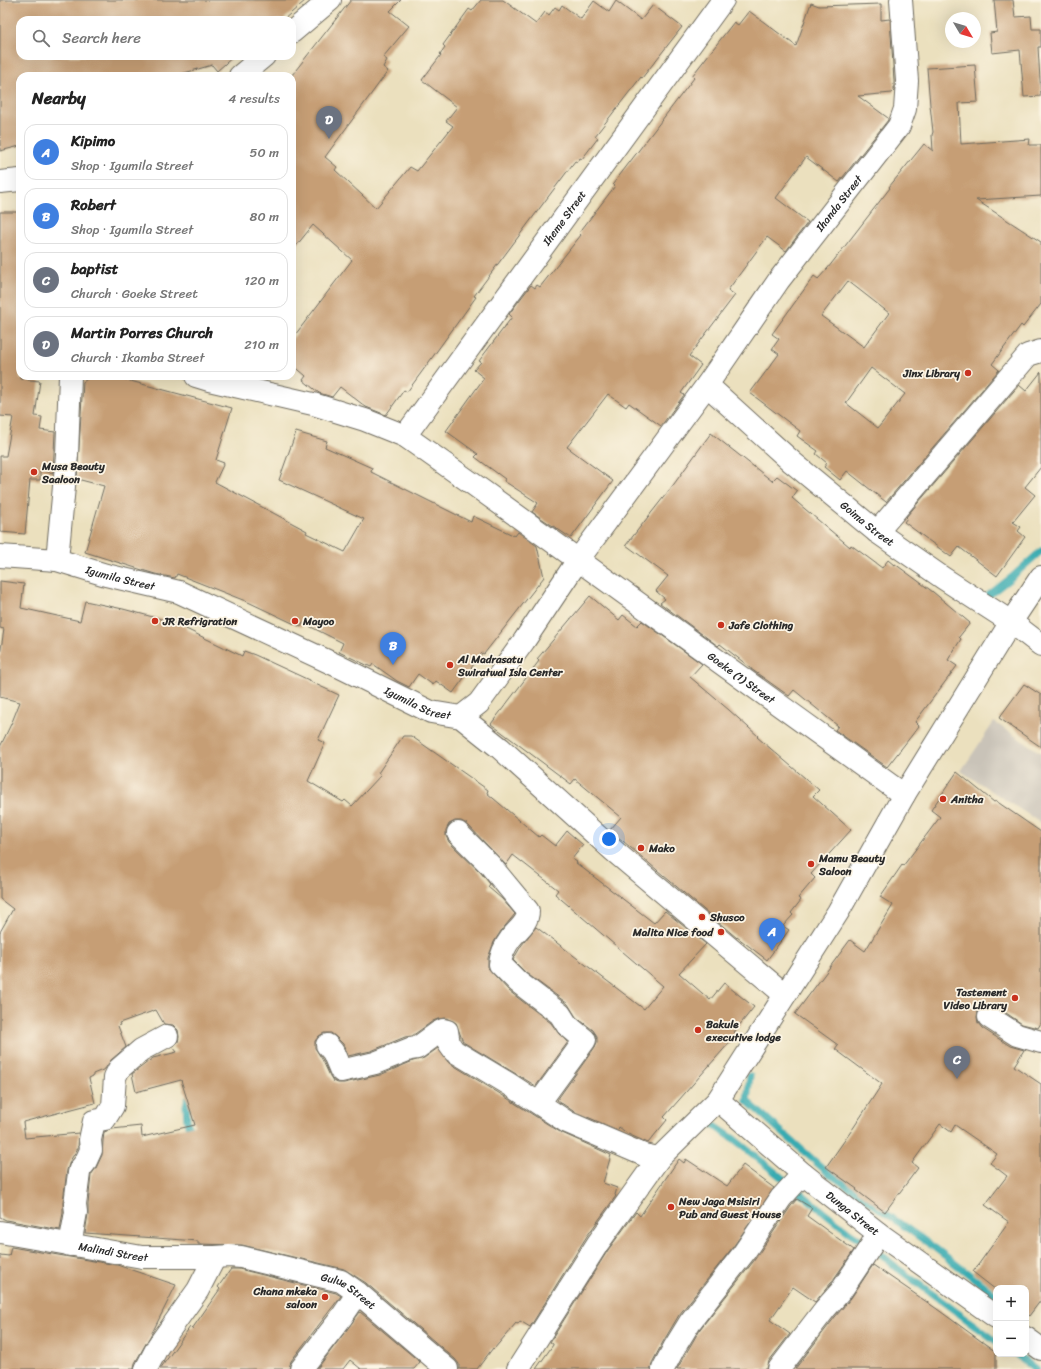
<!DOCTYPE html>
<meta charset="utf-8">
<style>
:root{--surface:#fff;--page:#f6f6f6;--text:#222;--muted:#767676;--line:#e0e0e0;--accent:#d93025}
body{margin:0;font-family:Sriracha,sans-serif;background:var(--page);color:var(--text)}
.controls{position:absolute;right:12px;bottom:12px;display:grid;overflow:hidden;border-radius:8px;box-shadow:0 4px 16px #0002}
.controls button{width:36px;height:36px;display:grid;place-items:center;padding:0;border:0;border-bottom:1px solid var(--line);background:var(--surface);color:var(--text);font:20px sans-serif}
.compass{position:absolute;left:945px;top:12px;width:36px;height:36px;border-radius:50%;background:var(--surface);box-shadow:0 4px 16px #0002;rotate:128deg}
.you{position:absolute;left:609px;top:839px;width:14px;height:14px;margin:-10px;border:3px solid #fff;border-radius:50%;background:#1a73e8;box-shadow:0 0 0 6px #1a73e833}
.badge{display:grid;place-items:center;width:26px;height:26px;border-radius:50%;background:var(--accent);color:#fff;font-size:13px;font-weight:700}
.pin{position:absolute;translate:-50% -33px;filter:drop-shadow(0 1px 2px #0008)}
.pin::after{content:'';position:absolute;top:21px;width:14px;height:12px;background:inherit;clip-path:polygon(0 0,100% 0,50% 100%)}
.list{margin:0;padding:0;list-style:none}
h2{display:flex;justify-content:space-between;align-items:center;height:52px;margin:0;padding:0 16px;font-size:17px}
h2 small{font-size:13px;font-weight:400;color:var(--muted)}
.list li{display:grid;grid-template-columns:26px 1fr auto;gap:12px;align-items:center;box-sizing:border-box;height:56px;margin:0 8px 8px;padding:0 8px;border:1px solid var(--line);border-radius:12px}
.list b{display:block;font-size:15px;white-space:nowrap}
.list p{margin:0;font-size:13px;white-space:nowrap;color:var(--muted)}
.list em{font-size:13px;font-style:normal;color:var(--muted)}
.icon{flex:none;width:22px;height:22px;fill:none;stroke:currentColor;stroke-width:2;stroke-linecap:round;stroke-linejoin:round}
.map{position:relative;flex:none;width:1041px;height:1369px;overflow:hidden}
.search{position:absolute;background:var(--surface);box-shadow:0 4px 16px #0002;left:16px;top:16px;width:280px;height:44px;display:flex;align-items:center;gap:10px;box-sizing:border-box;padding:0 14px;border-radius:12px;color:var(--muted);font-size:15px}
.panel{position:absolute;background:var(--surface);box-shadow:0 4px 16px #0002;left:16px;top:72px;width:280px;height:308px;border-radius:12px}
.map>svg:first-child{display:block}
.industrial{fill:#c9c3b8}
.lines{fill:none;stroke-linecap:round;stroke-linejoin:round}
.stream{stroke:#39abb1;stroke-width:7}
.building{fill:#c69e75;fill-rule:evenodd}
.minor-casing{stroke:#6e6a5e;stroke-width:24}
.minor{stroke:#fff;stroke-width:22}
.poi-dot{fill:#c8321e;stroke:#fcf5e5;stroke-width:1.5}
.labels{text-anchor:middle;stroke-width:3.5;stroke-linejoin:round;paint-order:stroke}
.street-label{font-size:11px;fill:#2b2b2b;stroke:#fcf5e5}
.poi-label{font-size:11px;font-weight:bold;fill:#2b2b2b;stroke:#fcf5e5;text-anchor:start}
</style>
<div class="map">
<svg width="1041" height="1369" viewBox="0 0 1041 1369">
<rect width="100%" height="100%" fill="#fcf5e5"/>
<filter id="ink" filterUnits="userSpaceOnUse"><feTurbulence type="fractalNoise" baseFrequency=".025" numOctaves="2"/><feDisplacementMap in="SourceGraphic" scale="8" xChannelSelector="R" yChannelSelector="G"/><feConvolveMatrix kernelMatrix="1 2 1 2 8 2 1 2 1" color-interpolation-filters="sRGB"/></filter>
<filter id="wash" filterUnits="userSpaceOnUse"><feTurbulence type="fractalNoise" baseFrequency=".012" numOctaves="4" result="noise"/><feDisplacementMap in="SourceGraphic" scale="16" xChannelSelector="R" yChannelSelector="G"/><feGaussianBlur stdDeviation="0.9" result="paint"/><feColorMatrix in="noise" values="0 0 0 0 0 0 0 0 0 0 0 0 0 0 0 0 0 1.4 0 .05"/><feComposite in="paint" operator="in"/></filter>
<g filter="url(#wash)">
<rect width="100%" height="100%" fill="#ebe0be"/>
<!-- industrial -->
<path class="industrial" d="M994,722L1041,753V823L961,771Z"/>
<g class="lines">
<!-- stream -->
<path class="stream" d="M989,595L1012,577L1041,551
M750,1076L747,1101L827,1172L935,1248L993,1293
M704,1119L734,1139L849,1232L871,1246L897,1268L996,1341
M190,1135L187,1120L186,1105L188,1099L195,1097
M1015,1354L1036,1369"/>
</g>
<g id="blocks">
<!-- building -->
<path class="building" d="M0,0H306L283,20H20V56H234L217,71L212,65L174,76H20V146L0,151Z
M351,0H401L390,11L409,26L383,57L387,60L383,67L388,71L325,157L337,167L335,170L376,208L410,167L417,171L453,126L446,121L457,107L422,80L441,55L440,54L445,47L443,45L469,9L472,11L481,0H503L536,24L545,12L549,15L555,7L559,10L562,5L581,19L594,1L609,12L616,1L641,20L653,5L682,27L642,78L641,77L595,136L598,138L582,159L580,158L577,162L575,161L474,296L476,297L421,373L407,392L404,390L386,415L366,407L340,387L332,397L319,393L303,380L306,376L292,364V339L352,260L313,225L292,251V75Z
M994,0H1013L1015,17L1031,16L1032,29H1041V47H1038L1041,96L1024,97L1020,50L992,53L990,33L997,32Z
M811,3L819,6L881,4V20L890,19L894,81V91L892,93L858,96L888,118V120L839,182L806,157L776,198L808,222L786,251L767,237L728,290L735,295L689,356L701,365L681,393L684,395L661,426L629,403L626,407L608,394L567,447L613,481L571,538L532,512L538,503L504,481L505,479L475,457L478,454L446,431L484,378L474,370L481,362L479,361L512,317L509,314L531,285L535,288L537,285L540,287L581,235L579,233L615,186L613,184L694,78L692,76L734,22L738,25L749,11L796,46Z
M975,65L978,102L959,103L961,144L1030,139L1029,145H1041V196L976,200L1041,242V304L1023,327L1021,325L992,364L999,370L886,502L847,471L840,480L824,467L827,463L816,454L818,451L797,436L800,431L750,393L779,354L772,349L779,339L772,334L814,276L818,279L828,268L890,188L889,187L924,144L933,151L932,135L933,132L930,105L927,68ZM848,281L889,313L864,347L821,316ZM871,368L905,394L878,428L846,403Z
M0,212H20V379L40,381L35,416L42,417L40,430L55,432L53,473L40,470V480H30L25,534L0,532V456H6L13,417L0,416Z
M1041,372V467L1025,487L1035,495L1013,522L1021,527L1018,531L1025,537L997,576L959,547L951,557L904,522L907,518L906,517L1019,385L1026,391Z
M91,376H123V379L232,408L216,460L224,463L215,482L307,531L306,533L345,552L364,519L279,480L296,432L327,441L325,447L372,468L371,472L471,522L473,516L515,536L518,532L537,546L544,577L484,654L482,653L453,693L436,681L433,685L418,674L409,687L397,681L373,664L371,667L339,652L343,643L303,623L301,627L248,602L177,574L175,578L155,574L85,552L104,486L77,479L83,382Z
M711,433L772,481L777,476L797,491L792,498L850,547L851,545L882,568L888,560L894,565L895,564L933,592L970,623L959,637L961,639L948,660L957,666L915,722L919,726L887,767L835,730L838,726L794,690L789,696L751,669V668L720,644L718,646L660,603L665,599L656,591L668,576L626,545L674,484Z
M0,581L24,584L21,608L80,621L85,601L123,609L168,621L187,627L186,629L242,656L244,651L255,655L311,681V682L339,695L318,740L325,743L308,781L343,802L345,800L352,806L381,775L378,773L403,736H411L488,790L487,793L539,837L541,835L555,846L567,831L583,845L572,859L577,862L576,863L654,923L665,911L706,944L679,973L710,1000L724,983L754,1007L734,1032L737,1034L664,1117L667,1120L648,1143L628,1134L619,1127L618,1130L573,1111L557,1100L595,1047L597,1042V1036L593,1030L576,1017L568,1004L526,973L513,960L521,946L536,927L644,1009L663,986L555,894L558,890L513,855L506,865L467,824L461,821H455L449,824L446,830V836L449,842L481,873L490,884L488,887L502,899L515,914L501,931L494,942L488,958V968L509,991L551,1023L559,1034L568,1042L536,1086L463,1042L456,1023L446,1018L438,1019L433,1021L412,1036L405,1037L371,1051L348,1056L343,1044L336,1037L331,1033H324L319,1036L315,1041V1048L322,1059L330,1076L333,1081L338,1083H344L380,1075L413,1061L424,1058L438,1048L448,1062L502,1095L560,1132L611,1155L603,1183L617,1188L615,1195L616,1196L587,1236L530,1327L520,1321L518,1324L516,1323L494,1349L493,1348L477,1369H459V1364L455,1359L366,1283L344,1269L242,1245L198,1244V1241L85,1233L88,1214V1204L91,1175L96,1168L102,1155L103,1141L104,1132L112,1129L141,1126L142,1137L195,1125L181,1080L136,1092L132,1074L153,1058L177,1052L173,1047L178,1042L179,1037L178,1030L173,1025L164,1024L156,1010L119,1023L120,1025L118,1026L126,1047L111,1060L105,1069L93,1074V1076L89,1078L95,1103L23,1122L25,1138L79,1133L78,1148L70,1161L67,1170L63,1202V1212L60,1230L6,1220L0,1217V932L13,909L0,899V747L12,722L20,702L0,697V656L4,629L0,628Z
M590,596L619,620L623,615L637,626L642,621L702,664L690,677L729,710L758,736L757,737L819,790L813,796L851,830L811,874L815,878L798,898L801,900L791,913L793,915L783,926L789,930L767,960L737,937V938L610,830L621,817L575,779L571,784L491,724L539,661L537,659Z
M1024,684L1041,695V747L999,718Z
M957,772L994,802L996,801L1041,832V1023L1038,1028L1022,1024L996,1006L990,1005L983,1006L978,1011L977,1017L978,1023L982,1028L1010,1046L1024,1050L1014,1066L1041,1084V1300L1029,1316L1026,1313V1288H996V1290L973,1272L1009,1222L985,1205L1007,1176L990,1163L997,1154L955,1125L951,1132L940,1124L912,1163L918,1168L885,1212L856,1190L857,1189L826,1167L854,1127L882,1084L835,1049L838,1045L795,1014L850,940L865,951L893,905L880,897L902,865L903,866L940,817L931,810Z
M679,1159L684,1163L686,1159L727,1186L743,1165L774,1188L733,1247L679,1315L663,1342L652,1363L651,1369H536L553,1345V1344L550,1342L608,1250L636,1212L640,1216Z
M797,1199L812,1208L807,1216L854,1250L831,1283L815,1302L793,1287L770,1320L790,1334L769,1361L767,1369H677L700,1329L753,1262L791,1206Z
M11,1247L117,1265L176,1285L153,1331L135,1363L134,1369H0V1255L9,1256Z
M873,1265L937,1309L996,1352V1369H795L835,1317L851,1298Z
M231,1269H239L336,1293L341,1296L291,1361L289,1369H160L190,1327L192,1329L220,1289L218,1287Z
M360,1312L420,1362L414,1369H361L350,1360L343,1369H317Z"/>
</g>
</g>
<g filter="url(#ink)">
<use href="#blocks" fill-opacity="0" stroke="#6e6a5e" stroke-width="1"/>
<g class="lines">
<defs>
<g id="minor">
<path d="M292,32L330,0"/>
<path d="M240,76L264,56"/>
<path d="M0,182L20,180"/>
<path id="s1" d="M196,376L209,380L313,404L365,420L405,436L473,484L904,795"/>
<path id="s2" d="M707,385L792,462L877,532L943,578L1011,622L1041,645"/>
<path id="s3" d="M405,436L723,0"/>
<path d="M877,532L1028,355L1041,351"/>
<path id="s4" d="M0,556L57,560L106,575L179,592L340,667L431,712L461,717L500,748L614,851L784,994"/>
<path d="M57,560L67,455L70,376"/>
<path id="s5" d="M461,717L479,703L524,641L578,560L707,385L779,280L899,126L905,109L907,81L901,0"/>
<path d="M458,833L490,865L528,911C528,923 518,929 511,938C505,946 501,954 500,964L518,982L560,1014L567,1025L585,1040L539,1103"/>
<path d="M989,1017L1017,1035L1041,1042"/>
<path d="M327,1045L333,1052L341,1071L375,1063L410,1049L417,1048L439,1032L443,1030L447,1031L449,1044L454,1051L509,1084L567,1122L644,1155L659,1158"/>
<path id="s6" d="M718,1100L803,1174L878,1233L996,1317"/>
<path id="s7" d="M0,1232L142,1257H215L229,1256L241,1257L341,1281L358,1293L447,1369"/>
<path d="M70,1245L76,1212L75,1204L79,1173L80,1169L85,1163L91,1150L90,1140L94,1121L105,1119L113,1106L115,1077L119,1069L141,1050L167,1036"/>
<path d="M1026,1338L1041,1349"/>
<path d="M146,1369L158,1346L198,1290L215,1257"/>
<path d="M301,1369L341,1318L358,1293"/>
<path d="M518,1369L598,1243L659,1158L718,1100L838,912L904,795L1011,622L1041,577"/>
<path d="M663,1369L674,1348L690,1322L743,1254L781,1198L803,1174"/>
<path d="M779,1369L825,1309L841,1291L871,1246L878,1233"/>
</g>
</defs>
<!-- minor casing -->
<use href="#minor" class="minor-casing"/>
<!-- minor -->
<use href="#minor" class="minor"/>
</g>
</g>
<!-- markers -->
<g class="poi-dot">
<circle cx="968" cy="373" r="4"/>
<circle cx="34" cy="472" r="4"/>
<circle cx="155" cy="621" r="4"/>
<circle cx="295" cy="621" r="4"/>
<circle cx="721" cy="625" r="4"/>
<circle cx="450" cy="665" r="4"/>
<circle cx="943" cy="799" r="4"/>
<circle cx="641" cy="848" r="4"/>
<circle cx="811" cy="864" r="4"/>
<circle cx="702" cy="917" r="4"/>
<circle cx="721" cy="932" r="4"/>
<circle cx="1015" cy="998" r="4"/>
<circle cx="698" cy="1030" r="4"/>
<circle cx="671" cy="1207" r="4"/>
<circle cx="325" cy="1297" r="4"/>
</g>
<g class="labels">
<!-- street labels -->
<g class="street-label">
<text dy="4" stroke="none"><textPath href="#s5" startOffset="639">Ihanda Street</textPath></text>
<text dy="4" stroke="none"><textPath href="#s3" startOffset="270">Iheme Street</textPath></text>
<text dy="4" stroke="none"><textPath href="#s2" startOffset="212">Goima Street</textPath></text>
<text dy="4" stroke="none"><textPath href="#s4" startOffset="123">Igumila Street</textPath></text>
<text dy="4" stroke="none"><textPath href="#s1" startOffset="632">Goeke (1) Street</textPath></text>
<text dy="4" stroke="none"><textPath href="#s4" startOffset="447">Igumila Street</textPath></text>
<text dy="4" stroke="none"><textPath href="#s6" startOffset="176">Dunga Street</textPath></text>
<text dy="4" stroke="none"><textPath href="#s7" startOffset="115">Malindi Street</textPath></text>
<text dy="4" stroke="none"><textPath href="#s7" startOffset="357">Gulue Street</textPath></text>
</g>
<!-- poi labels -->
<g class="poi-label">
<text x="960" y="377" text-anchor="end">Jinx Library</text>
<text x="42" y="470">Musa Beauty<tspan x="42" dy="13">Saaloon</tspan></text>
<text x="163" y="625">JR Refrigration</text>
<text x="303" y="625">Mayoo</text>
<text x="729" y="629">Jafe Clothing</text>
<text x="458" y="663">Al Madrasatu<tspan x="458" dy="13">Swiratwal Isla Center</tspan></text>
<text x="951" y="803">Anitha</text>
<text x="649" y="852">Mako</text>
<text x="819" y="862">Mamu Beauty<tspan x="819" dy="13">Saloon</tspan></text>
<text x="710" y="921">Shusco</text>
<text x="713" y="936" text-anchor="end">Malita Nice food</text>
<text x="1007" y="996" text-anchor="end">Tastement<tspan x="1007" dy="13">Video Library</tspan></text>
<text x="706" y="1028">Bakule<tspan x="706" dy="13">executive lodge</tspan></text>
<text x="679" y="1205">New Jaga Msisiri<tspan x="679" dy="13">Pub and Guest House</tspan></text>
<text x="317" y="1295" text-anchor="end">Chana mkeka<tspan x="317" dy="13">saloon</tspan></text>
</g>
</g>
</svg>
<div class="controls">
<button>+</button>
<button>−</button>
</div>
<svg class="compass" viewBox="-18 -18 36 36"><path d="M0-13l5 13h-10z" fill="#e53935"/><path d="M0 13l5-13h-10z" fill="#767676"/></svg>
<div class="you"></div>
<div class="pin badge" style="left:772px;top:951px;background:#3f7fe0">A</div>
<div class="pin badge" style="left:393px;top:665px;background:#3f7fe0">B</div>
<div class="pin badge" style="left:957px;top:1079px;background:#6b7280">C</div>
<div class="pin badge" style="left:329px;top:139px;background:#6b7280">D</div>
<div class="search"><svg class="icon" aria-label="search" viewBox="0 0 24 24"><circle cx="10" cy="10" r="6"/><path d="M15 15l6 6"/></svg>Search here</div>
<section class="panel">
<h2>Nearby<small>4 results</small></h2>
<ul class="list">
<li><span class="badge" style="background:#3f7fe0">A</span><div><b>Kipimo</b><p>Shop · Igumila Street</p></div><em>50 m</em></li>
<li><span class="badge" style="background:#3f7fe0">B</span><div><b>Robert</b><p>Shop · Igumila Street</p></div><em>80 m</em></li>
<li><span class="badge" style="background:#6b7280">C</span><div><b>baptist</b><p>Church · Goeke Street</p></div><em>120 m</em></li>
<li><span class="badge" style="background:#6b7280">D</span><div><b>Martin Porres Church</b><p>Church · Ikamba Street</p></div><em>210 m</em></li>
</ul>
</section>
</div>
